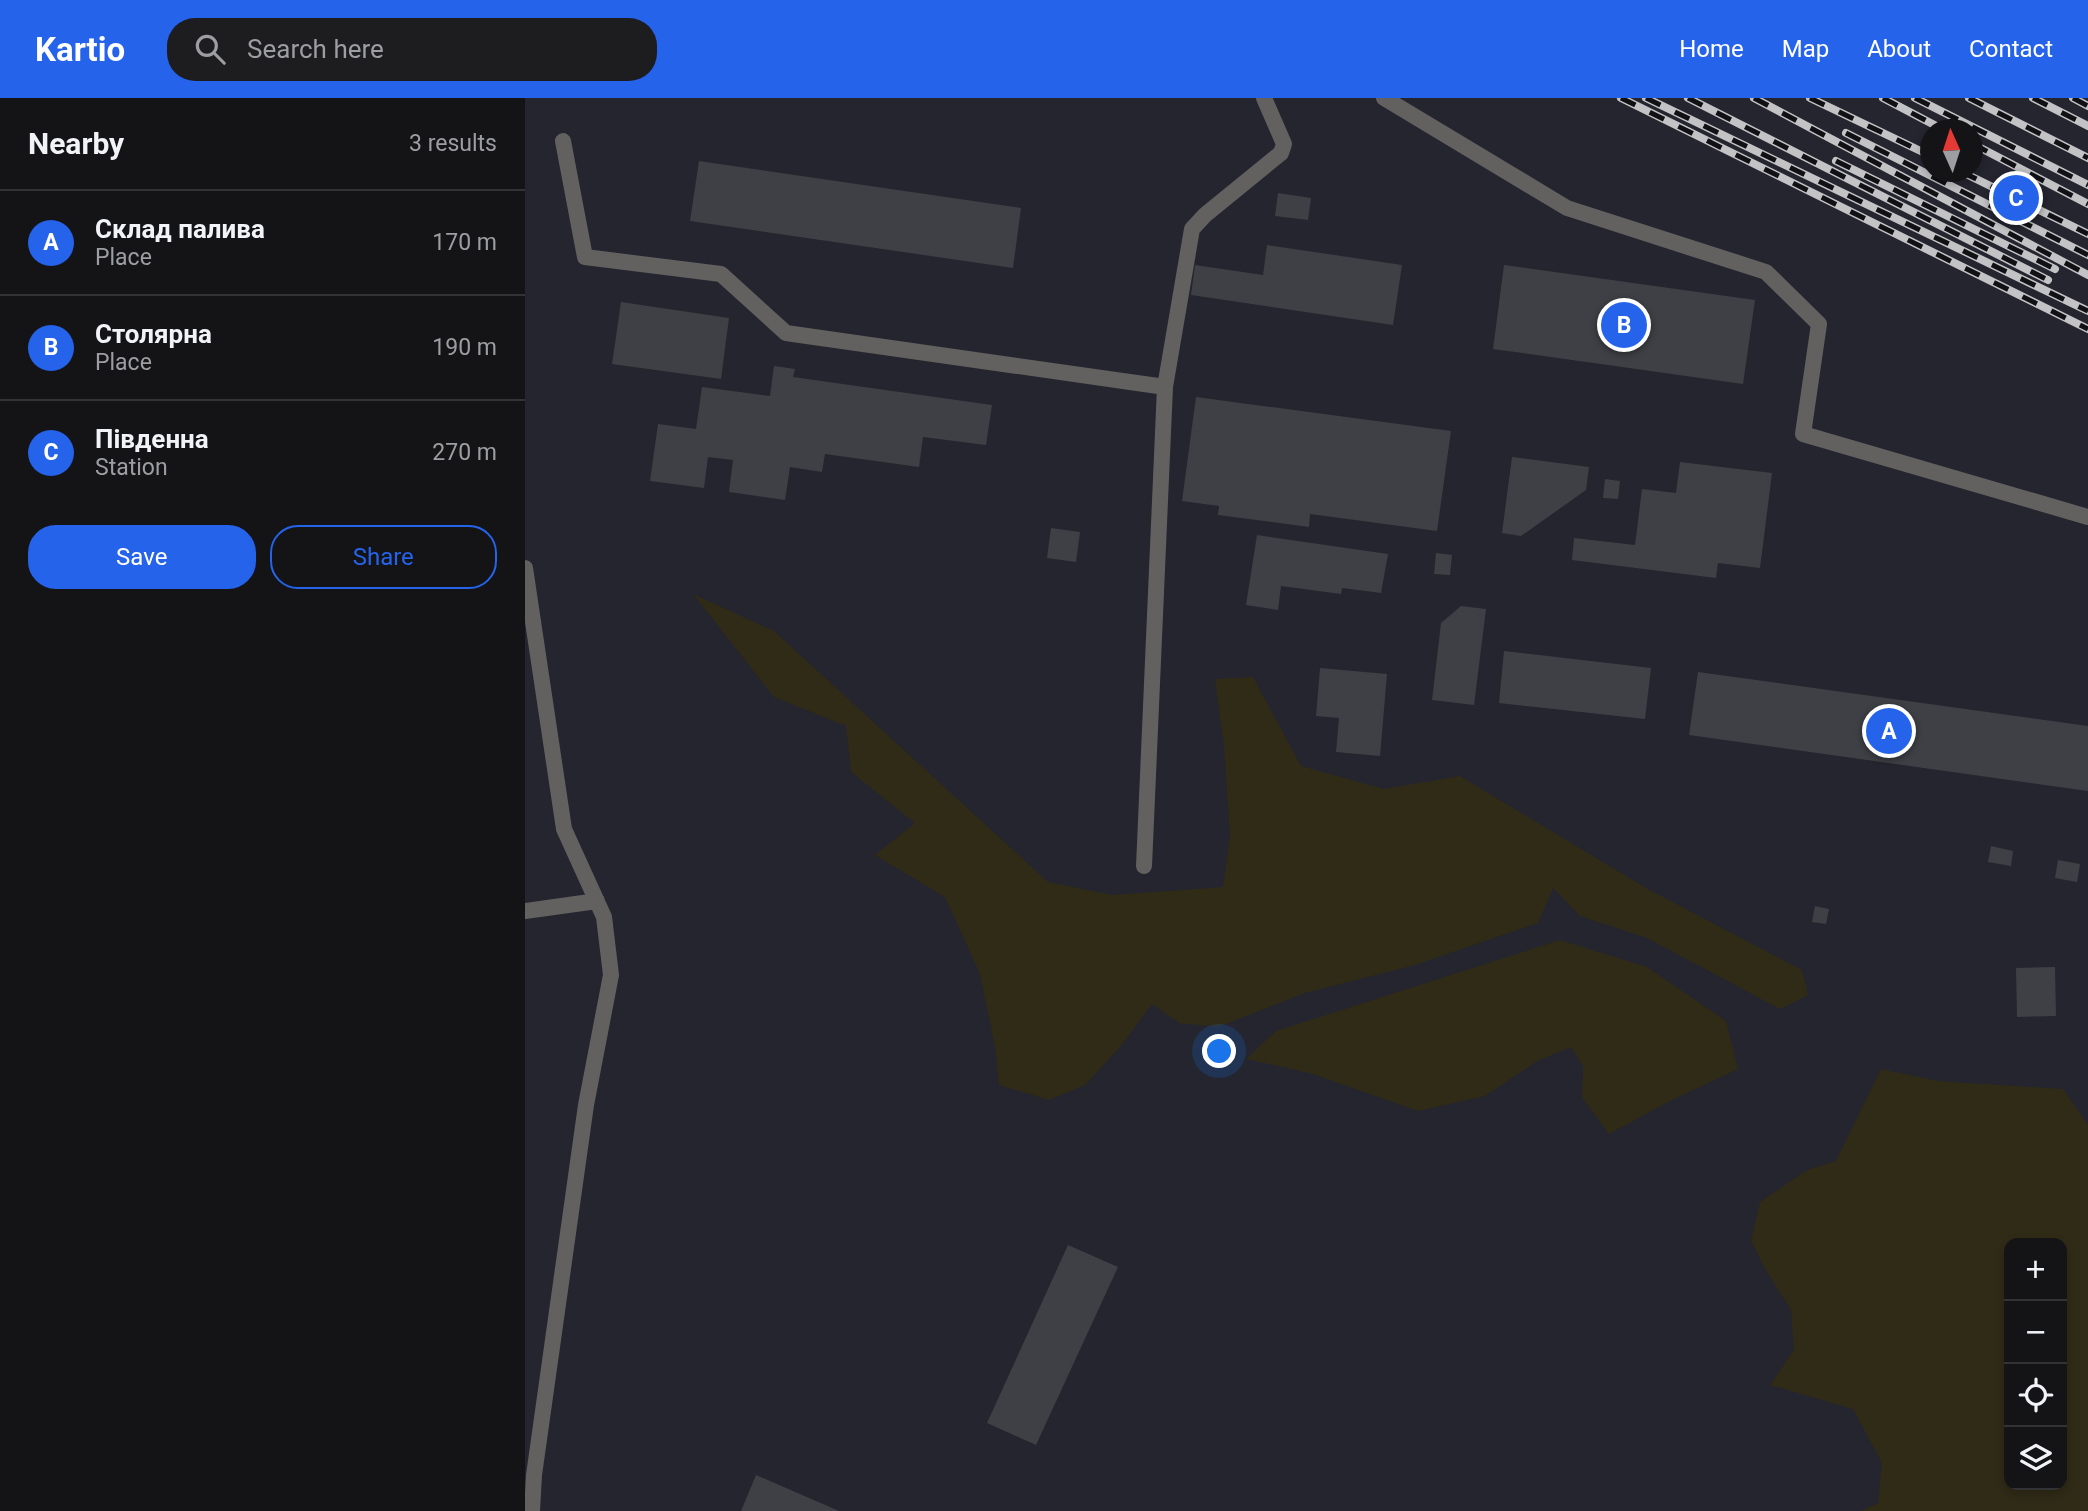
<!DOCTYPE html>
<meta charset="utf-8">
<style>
:root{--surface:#141417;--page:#1d1d20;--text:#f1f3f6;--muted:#9d9ea1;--line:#333336;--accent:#2563eb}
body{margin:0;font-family:Roboto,sans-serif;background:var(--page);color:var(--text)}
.controls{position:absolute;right:21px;bottom:21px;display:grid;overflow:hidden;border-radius:14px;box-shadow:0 4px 10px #0003}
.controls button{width:63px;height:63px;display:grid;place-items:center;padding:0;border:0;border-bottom:2px solid var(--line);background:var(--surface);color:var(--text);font:35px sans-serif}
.compass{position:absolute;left:1395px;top:21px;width:63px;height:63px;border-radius:50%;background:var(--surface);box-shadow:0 4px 10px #0003;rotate:357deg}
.you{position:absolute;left:695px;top:954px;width:24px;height:24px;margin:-18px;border:5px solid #fff;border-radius:50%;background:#1a73e8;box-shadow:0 0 0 10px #1a73e833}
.badge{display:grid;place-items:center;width:46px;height:46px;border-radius:50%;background:var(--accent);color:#fff;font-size:23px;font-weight:700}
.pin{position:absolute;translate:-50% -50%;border:4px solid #fff;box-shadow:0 2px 7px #0006}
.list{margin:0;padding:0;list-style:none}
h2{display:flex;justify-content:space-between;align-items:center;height:91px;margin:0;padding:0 28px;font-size:30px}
h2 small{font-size:23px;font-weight:400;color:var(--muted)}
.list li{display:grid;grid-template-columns:46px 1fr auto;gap:21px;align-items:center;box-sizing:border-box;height:105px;padding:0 28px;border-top:2px solid var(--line)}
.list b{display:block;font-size:26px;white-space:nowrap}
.list p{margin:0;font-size:23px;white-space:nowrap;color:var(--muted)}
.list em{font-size:23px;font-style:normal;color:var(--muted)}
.actions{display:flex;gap:14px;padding:21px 28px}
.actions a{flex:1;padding:16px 0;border:2px solid var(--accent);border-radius:28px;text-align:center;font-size:24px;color:var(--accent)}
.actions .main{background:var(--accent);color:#fff}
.icon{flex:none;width:38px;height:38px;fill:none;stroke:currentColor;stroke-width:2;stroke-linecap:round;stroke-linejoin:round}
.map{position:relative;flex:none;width:1563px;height:1413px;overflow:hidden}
header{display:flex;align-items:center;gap:42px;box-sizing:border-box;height:98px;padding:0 35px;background:var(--accent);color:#fff}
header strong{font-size:33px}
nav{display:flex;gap:38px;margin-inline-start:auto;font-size:24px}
.search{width:490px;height:63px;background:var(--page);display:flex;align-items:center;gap:18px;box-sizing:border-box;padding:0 24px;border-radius:28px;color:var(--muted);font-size:26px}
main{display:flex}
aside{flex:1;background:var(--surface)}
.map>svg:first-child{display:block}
.built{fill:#24252f;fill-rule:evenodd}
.green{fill:#302b17;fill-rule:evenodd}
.building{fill:#3f4045}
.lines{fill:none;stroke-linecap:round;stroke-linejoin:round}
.service{stroke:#62615f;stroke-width:16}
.rail-casing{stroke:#c3c3c6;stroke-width:8}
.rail{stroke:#111115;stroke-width:5;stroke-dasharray:16;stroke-linecap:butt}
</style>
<header>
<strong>Kartio</strong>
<div class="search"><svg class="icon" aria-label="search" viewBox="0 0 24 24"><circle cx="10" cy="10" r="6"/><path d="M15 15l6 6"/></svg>Search here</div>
<nav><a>Home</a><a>Map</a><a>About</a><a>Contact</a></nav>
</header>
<main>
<aside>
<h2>Nearby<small>3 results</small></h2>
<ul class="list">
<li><span class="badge">A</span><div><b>Склад палива</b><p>Place</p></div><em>170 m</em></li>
<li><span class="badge">B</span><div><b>Столярна</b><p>Place</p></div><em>190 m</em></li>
<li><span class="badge">C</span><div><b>Південна</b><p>Station</p></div><em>270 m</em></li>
</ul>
<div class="actions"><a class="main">Save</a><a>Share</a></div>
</aside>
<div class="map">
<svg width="1563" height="1413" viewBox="0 0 1563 1413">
<rect width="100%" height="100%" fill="#1a1a1f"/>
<!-- built -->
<path class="built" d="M0,0H1563V1413H0ZM1406,32H1448V74H1406ZM1484,1145H1537V1387H1484Z"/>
<!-- green -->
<path class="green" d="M168,496L249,533L523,784L587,797L698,789L705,737L699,649L690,581L728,579L776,668L859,691L935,678L1121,790L1277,872L1283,897L1255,911L1122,840L1055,818L1028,790L1013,825L890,867L780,895L693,929L654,925L627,906L595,949L560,987L524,1002L474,987L470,949L455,876L420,799L350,757L390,725L326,674L321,628L249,599Z
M1035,842L1122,869L1201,923L1213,971L1145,1003L1084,1036L1057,999L1058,968L1046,949L1012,963L960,998L893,1013L788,976L721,961L751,933Z
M1356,971L1413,983L1538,991L1563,1027V1413H1336L1353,1405L1357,1365L1328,1311L1245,1287L1269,1252L1266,1212L1240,1171L1226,1142L1235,1104L1282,1072L1311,1063ZM1537,1145V1387H1484V1145Z"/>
<!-- building -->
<path class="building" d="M174,63L496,110L488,170L165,123Z
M753,95L786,100L783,122L750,118Z
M742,147L877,167L868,227L666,197L670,167L738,177Z
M979,167L1230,202L1218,286L968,251Z
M96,204L204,220L196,281L87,266Z
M249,268L270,271L268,279L467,307L461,347L398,339L394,369L300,356L297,374L265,369L260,402L204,394L208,362L183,359L179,390L125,383L133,326L171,331L177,289L245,298Z
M671,299L926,333L912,433L785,416L784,429L693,417L694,408L657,403Z
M987,359L1064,369L1061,392L996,438L977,435Z
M1155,364L1247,375L1235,470L1193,465L1191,480L1047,462L1049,440L1110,447L1117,391L1151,395Z
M1080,381L1095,383L1093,401L1078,400Z
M526,430L555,434L551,464L522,460Z
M732,437L863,456L856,495L817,490L816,496L756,488L753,512L721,507Z
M911,455L927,457L925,477L909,476Z
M936,508L961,511L949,607L907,602L916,525Z
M979,553L1126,570L1120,621L974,605Z
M795,570L862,576L855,658L811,654L814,620L791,618Z
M1173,574L1563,628V693L1164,637Z
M1466,748L1488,753L1486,768L1463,764Z
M1533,762L1555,766L1552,784L1530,780Z
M1290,808L1304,811L1301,826L1287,824Z
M1530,869L1531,918L1492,919L1491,870Z
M543,1147L593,1169L511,1347L462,1325Z
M231,1377L314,1413H216Z"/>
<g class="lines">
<!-- service -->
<path class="service" d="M859,0L1042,110L1241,174L1294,226L1278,336L1563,419
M38,43L60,159L196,176L261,235L640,289
M0,470L39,731L79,819L86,877L61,1007L9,1377L7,1413
M619,768L640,289L667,131L680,117L756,55L759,46L739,0
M0,813L72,803"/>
<defs>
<path id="rail" d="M1096,0L1563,231
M1121,0L1563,213
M1163,0L1523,182
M1229,0L1563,177
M1285,0L1406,58
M1358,0L1419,32
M1390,0L1563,87
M1444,0L1563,60
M1508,0L1563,28
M1548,0L1563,8
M1321,35L1563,157
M1448,46L1563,106
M1311,63L1530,171
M1437,74L1563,136"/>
</defs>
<!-- rail casing -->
<use href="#rail" class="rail-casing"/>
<!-- rail -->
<use href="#rail" class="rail"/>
</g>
</svg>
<div class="controls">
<button>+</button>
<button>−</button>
<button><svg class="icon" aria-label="locate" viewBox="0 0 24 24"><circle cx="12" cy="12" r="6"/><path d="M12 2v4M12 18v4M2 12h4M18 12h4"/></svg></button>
<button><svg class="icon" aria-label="layers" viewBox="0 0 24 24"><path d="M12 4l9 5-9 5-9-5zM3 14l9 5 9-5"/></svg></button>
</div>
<svg class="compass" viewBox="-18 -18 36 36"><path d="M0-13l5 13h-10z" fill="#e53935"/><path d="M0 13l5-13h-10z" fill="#9d9ea1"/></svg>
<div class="you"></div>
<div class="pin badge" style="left:1364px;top:633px">A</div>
<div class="pin badge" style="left:1099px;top:227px">B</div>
<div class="pin badge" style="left:1491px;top:100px">C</div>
</div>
</main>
